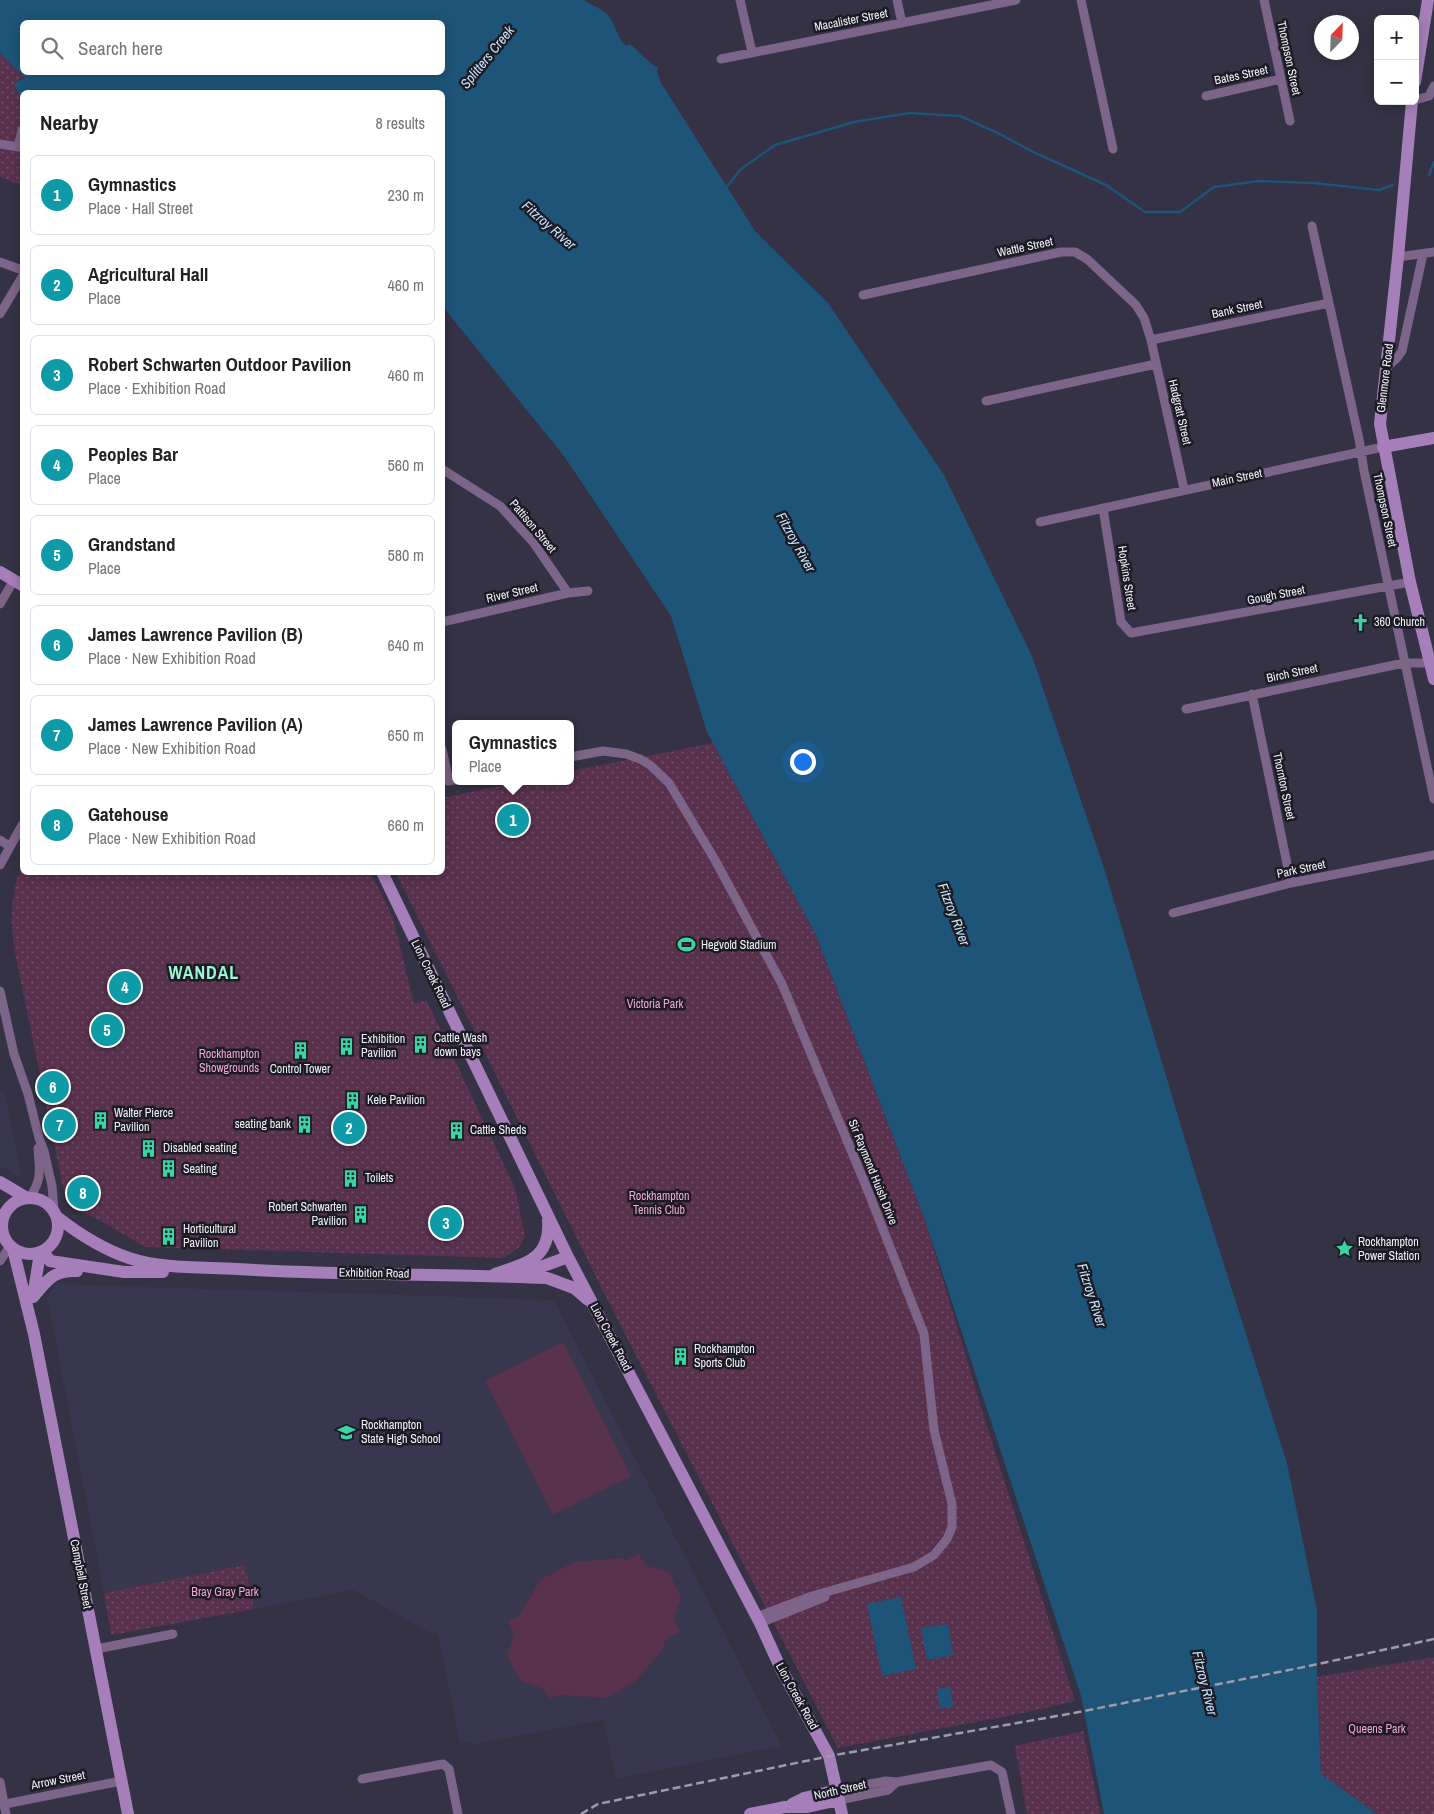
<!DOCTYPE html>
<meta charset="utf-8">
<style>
:root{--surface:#fff;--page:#f2f2f2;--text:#222;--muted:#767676;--line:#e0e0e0;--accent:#2d725d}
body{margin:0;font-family:"Archivo Narrow",sans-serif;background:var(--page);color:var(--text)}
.controls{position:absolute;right:15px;top:15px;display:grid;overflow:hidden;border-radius:8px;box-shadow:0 2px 12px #0003}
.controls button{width:45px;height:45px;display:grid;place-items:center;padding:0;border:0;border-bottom:1px solid var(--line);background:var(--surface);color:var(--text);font:25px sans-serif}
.compass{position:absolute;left:1314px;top:15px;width:45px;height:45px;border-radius:50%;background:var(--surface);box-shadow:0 2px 12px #0003;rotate:23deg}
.you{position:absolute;left:802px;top:761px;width:18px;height:18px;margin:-12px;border:4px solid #fff;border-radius:50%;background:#1a73e8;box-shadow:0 0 0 8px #1a73e833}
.badge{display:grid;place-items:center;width:32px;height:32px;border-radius:50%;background:var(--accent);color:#fff;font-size:16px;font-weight:700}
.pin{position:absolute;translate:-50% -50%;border:2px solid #fff;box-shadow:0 1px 5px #0006}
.popup{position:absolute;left:452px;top:720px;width:122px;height:65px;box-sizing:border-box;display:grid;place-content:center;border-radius:8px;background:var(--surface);filter:drop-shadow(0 1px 4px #0005);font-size:16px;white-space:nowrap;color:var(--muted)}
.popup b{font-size:19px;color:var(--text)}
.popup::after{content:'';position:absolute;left:50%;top:100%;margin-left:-10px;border:10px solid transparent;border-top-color:var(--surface)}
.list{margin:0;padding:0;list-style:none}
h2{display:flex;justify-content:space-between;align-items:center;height:65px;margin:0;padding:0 20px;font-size:21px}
h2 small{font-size:16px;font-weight:400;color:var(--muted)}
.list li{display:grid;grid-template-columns:32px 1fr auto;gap:15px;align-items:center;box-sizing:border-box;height:80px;margin:0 10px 10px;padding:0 10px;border:1px solid var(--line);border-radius:8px}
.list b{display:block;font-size:19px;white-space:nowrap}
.list p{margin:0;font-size:16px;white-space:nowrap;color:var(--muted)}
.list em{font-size:16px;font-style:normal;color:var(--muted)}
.icon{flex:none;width:28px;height:28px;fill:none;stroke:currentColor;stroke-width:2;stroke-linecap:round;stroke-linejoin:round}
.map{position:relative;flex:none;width:1434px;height:1814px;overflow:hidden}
.search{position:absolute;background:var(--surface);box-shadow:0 2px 12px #0003;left:20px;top:20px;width:425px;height:55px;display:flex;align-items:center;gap:12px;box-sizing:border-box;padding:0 18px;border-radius:8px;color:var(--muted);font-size:19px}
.panel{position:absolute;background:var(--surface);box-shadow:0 2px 12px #0003;left:20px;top:90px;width:425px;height:785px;border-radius:8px}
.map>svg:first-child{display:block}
.built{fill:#39364f}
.grass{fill:#58314d}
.park{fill:url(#park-dots)}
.water{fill:#1e5478;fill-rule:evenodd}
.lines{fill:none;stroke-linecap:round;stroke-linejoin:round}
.stream{stroke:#1e5478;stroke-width:2.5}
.street{stroke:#7d6489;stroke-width:9}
.secondary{stroke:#a67eb9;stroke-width:12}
.rail{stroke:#9e9cab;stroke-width:2.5;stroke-dasharray:8 4;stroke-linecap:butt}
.labels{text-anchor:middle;stroke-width:5;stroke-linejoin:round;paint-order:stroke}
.street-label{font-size:12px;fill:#f1f0fc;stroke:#1c1b23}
.poi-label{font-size:12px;fill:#f1f0fc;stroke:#1c1b23;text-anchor:start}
.park-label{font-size:12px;fill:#f2a6da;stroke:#1c1b23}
.water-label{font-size:14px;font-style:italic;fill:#c6e4fb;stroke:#1c1b23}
.district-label{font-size:18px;font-weight:bold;letter-spacing:1px;fill:#9df7d4;stroke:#1c1b23}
</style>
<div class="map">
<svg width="1434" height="1814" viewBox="0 0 1434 1814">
<defs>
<pattern id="park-dots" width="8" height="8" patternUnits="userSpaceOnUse" patternTransform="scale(1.25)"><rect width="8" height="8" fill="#58314d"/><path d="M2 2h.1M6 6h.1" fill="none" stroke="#704f68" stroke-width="1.8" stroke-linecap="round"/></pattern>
</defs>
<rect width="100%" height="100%" fill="#343244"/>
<!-- built -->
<path class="built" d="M5,1092L22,1179L0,1166V1093Z
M56,1284L554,1300L782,1746L616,1779L603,1720L471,1745L470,1741L460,1744L438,1633H430L354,1590L254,1609L245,1565L104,1593L47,1296Z"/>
<!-- grass -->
<path class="grass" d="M563,1342L631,1476L553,1515L485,1381Z
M639,1554L645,1565L669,1572L681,1598L673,1619L680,1632L666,1639L663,1648L637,1680L607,1698L559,1695L549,1699L544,1689L521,1681L507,1656L514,1633L508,1621L520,1615L540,1580L574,1562L620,1558L626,1560Z"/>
<!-- park -->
<path class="park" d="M0,53L26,78L13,85L22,98V186L0,177Z
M713,743L816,935L926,1223L983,1414L1075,1701L1023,1713L838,1748L602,1289L396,873L442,872L443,798L521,781H570L571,771Z
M22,866V872L371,873L393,918L414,1003L427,1001L512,1182L516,1192L525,1236L520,1247L503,1258L145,1247L96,1218L73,1209L64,1192L14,948C11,920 10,892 22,866Z
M245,1565L254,1609L111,1635L104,1593Z
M1434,1657V1814H1377L1321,1775L1317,1677Z
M1083,1731L1100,1814H1027L1015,1746Z"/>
<!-- water -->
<path class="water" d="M0,0H584C593,6 604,9 610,18C616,27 618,39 626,46L630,44L654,66L658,67L657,72L661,83L755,231L828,303L944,475L1032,656L1105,871L1195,1173L1287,1463L1317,1611V1683L1321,1774L1377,1814H1104L1081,1696L926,1223L816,935L707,732L671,616L564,456L443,307L442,92H22V98L13,84L25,78L0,53ZM22,22H442V72H22Z
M901,1597L916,1669L882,1676L867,1604Z
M948,1624L953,1655L927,1660L921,1628Z
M950,1687L953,1707L940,1709L937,1689Z"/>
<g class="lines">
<!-- stream -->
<path class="stream" d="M1429,175L1434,162
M726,188L741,169L775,145L854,122L909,113L960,116L1000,134L1031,151L1106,185L1145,212H1180L1214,187L1259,181L1313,183L1379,190L1393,185"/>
<!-- street -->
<path class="street" d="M740,0L752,52
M897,0L902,23
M1081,0L1113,149
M1264,0L1290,121
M721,59L1016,0
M1206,96L1281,79
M1415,100L1429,96L1434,86
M0,144L18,147L22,130
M1312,226L1359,439L1364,471L1434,799
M1398,257L1434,252
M0,262L22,270
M863,295L1061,252H1075L1087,259L1136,305L1144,318L1151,340L1184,489
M0,314L22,277
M1151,340L1329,303
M1387,367L1397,358L1402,351L1423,254
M986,401L1156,364
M442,469L500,506L533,542L568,593
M1103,508L1121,622L1131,633L1410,582
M1040,522L1383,447
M0,604L14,580
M442,622L568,593L588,591
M1252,694L1291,883
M1186,709L1404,663H1434
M442,749L449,781
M570,757L603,751L626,754L640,759L650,765L669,783L715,860L782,984L868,1191L924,1334L934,1430L952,1504V1527L947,1539L934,1555L914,1567L812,1596L756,1617
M442,781L456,780
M0,840L9,846
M0,865L22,825
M1173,913L1291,883L1434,855
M0,991L14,1054L28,1094L39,1138L44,1151L52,1186L54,1211
M30,1197C43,1178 39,1169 38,1148
M0,1231L1,1226
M0,1261L10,1246
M760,1623L825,1597
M96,1649L173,1634
M362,1779L443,1764L449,1769L458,1814
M0,1782L6,1814
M837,1790L886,1781L897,1782L991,1765L1002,1772L1011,1814
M839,1800L888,1790L897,1782
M0,1805L121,1781"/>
<!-- secondary -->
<path class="secondary" d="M1415,82L1428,0
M1412,101L1398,257L1380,424L1410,582L1434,679
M1383,447L1434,438
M0,572L22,585
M382,872L568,1257L760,1623L780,1667L829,1756L842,1814
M0,1182L27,1198
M2 1226a28 28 0 1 1 56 0a28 28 0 1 1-56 0Z
M57,1217C79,1234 102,1249 129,1258C161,1269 203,1267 237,1269C340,1275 444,1274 547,1278L574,1288L588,1300
M13,1249L34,1334L128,1814
M43,1251L50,1261L124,1272H163
M518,1271L538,1268L568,1257
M495,1274C526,1263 551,1259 548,1220
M33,1297C48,1280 53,1270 77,1271
M33,1297L40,1253
M792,1804L804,1798L837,1790
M750,1814L785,1807H807L839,1800"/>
<!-- rail -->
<path class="rail" d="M581,1814L598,1804L835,1755L1074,1713L1304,1667L1434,1639"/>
</g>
<!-- icons -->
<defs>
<symbol id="church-bare" viewBox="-9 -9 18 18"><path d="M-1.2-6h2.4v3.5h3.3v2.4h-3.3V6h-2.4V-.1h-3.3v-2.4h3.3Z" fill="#3ad4a5" stroke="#1c1b23" stroke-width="2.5" paint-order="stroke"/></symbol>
<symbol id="stadium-bare" viewBox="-9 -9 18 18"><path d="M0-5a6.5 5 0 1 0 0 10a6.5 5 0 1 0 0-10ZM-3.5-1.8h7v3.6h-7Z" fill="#3ad4a5" stroke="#1c1b23" stroke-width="2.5" paint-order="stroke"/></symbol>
<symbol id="building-bare" viewBox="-9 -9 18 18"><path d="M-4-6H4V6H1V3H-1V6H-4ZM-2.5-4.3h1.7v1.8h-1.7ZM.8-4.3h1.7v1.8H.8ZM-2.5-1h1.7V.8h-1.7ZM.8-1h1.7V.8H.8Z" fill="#3ad4a5" stroke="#1c1b23" stroke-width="2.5" paint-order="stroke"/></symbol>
<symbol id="sight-bare" viewBox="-9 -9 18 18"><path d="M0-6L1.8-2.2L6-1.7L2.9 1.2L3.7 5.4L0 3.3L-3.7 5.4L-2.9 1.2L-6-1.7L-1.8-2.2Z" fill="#3ad4a5" stroke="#1c1b23" stroke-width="2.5" paint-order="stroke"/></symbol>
<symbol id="school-bare" viewBox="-9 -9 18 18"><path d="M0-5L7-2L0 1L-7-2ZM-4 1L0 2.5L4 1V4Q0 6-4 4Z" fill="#3ad4a5" stroke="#1c1b23" stroke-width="2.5" paint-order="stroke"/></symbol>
</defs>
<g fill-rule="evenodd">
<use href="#church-bare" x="1348" y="610" width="25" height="25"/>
<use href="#stadium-bare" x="674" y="932" width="25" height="25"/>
<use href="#building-bare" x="408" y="1032" width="25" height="25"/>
<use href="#building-bare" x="334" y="1034" width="25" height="25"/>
<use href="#building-bare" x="288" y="1038" width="25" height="25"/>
<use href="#building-bare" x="340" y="1088" width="25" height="25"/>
<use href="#building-bare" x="88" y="1108" width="25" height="25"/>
<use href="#building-bare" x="292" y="1112" width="25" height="25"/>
<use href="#building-bare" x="444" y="1118" width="25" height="25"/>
<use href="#building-bare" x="136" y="1136" width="25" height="25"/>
<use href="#building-bare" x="156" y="1156" width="25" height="25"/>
<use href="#building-bare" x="338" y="1166" width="25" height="25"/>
<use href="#building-bare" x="348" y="1202" width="25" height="25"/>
<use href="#building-bare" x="156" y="1224" width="25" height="25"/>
<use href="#sight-bare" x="1332" y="1236" width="25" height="25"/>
<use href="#building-bare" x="668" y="1344" width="25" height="25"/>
<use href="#school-bare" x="334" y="1420" width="25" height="25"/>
</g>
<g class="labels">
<!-- street labels -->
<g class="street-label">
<text transform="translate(851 20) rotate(-11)" y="4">Macalister Street</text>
<text transform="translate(1289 58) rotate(78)" y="4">Thompson Street</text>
<text transform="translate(1241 75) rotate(-12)" y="4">Bates Street</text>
<text transform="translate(1025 247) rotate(-12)" y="4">Wattle Street</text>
<text transform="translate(1237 309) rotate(-12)" y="4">Bank Street</text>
<text transform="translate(1385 378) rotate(-83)" y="4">Glenmore Road</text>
<text transform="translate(1180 412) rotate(77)" y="4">Hadgratt Street</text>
<text transform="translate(1237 478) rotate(-12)" y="4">Main Street</text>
<text transform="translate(1385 510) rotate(78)" y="4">Thompson Street</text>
<text transform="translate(533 526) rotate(50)" y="4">Pattison Street</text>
<text transform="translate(1127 578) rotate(81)" y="4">Hopkins Street</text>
<text transform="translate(512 593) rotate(-13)" y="4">River Street</text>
<text transform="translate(1276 595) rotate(-11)" y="4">Gough Street</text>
<text transform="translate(1292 673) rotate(-12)" y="4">Birch Street</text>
<text transform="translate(1284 786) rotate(78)" y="4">Thornton Street</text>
<text transform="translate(1301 869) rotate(-12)" y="4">Park Street</text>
<text transform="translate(431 974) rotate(64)" y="4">Lion Creek Road</text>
<text transform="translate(873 1172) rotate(68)" y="4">Sir Raymond Huish Drive</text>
<text transform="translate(374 1273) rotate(1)" y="4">Exhibition Road</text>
<text transform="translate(611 1337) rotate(62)" y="4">Lion Creek Road</text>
<text transform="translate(81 1574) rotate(79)" y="4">Campbell Street</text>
<text transform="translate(797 1696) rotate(61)" y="4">Lion Creek Road</text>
<text transform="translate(58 1780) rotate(-11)" y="4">Arrow Street</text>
<text transform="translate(840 1790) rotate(-13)" y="4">North Street</text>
</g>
<!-- poi labels -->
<g class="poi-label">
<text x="1374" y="626">360 Church</text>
<text x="701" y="949">Hegvold Stadium</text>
<text x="434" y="1042">Cattle Wash<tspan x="434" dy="14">down bays</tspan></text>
<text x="361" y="1043">Exhibition<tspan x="361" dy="14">Pavilion</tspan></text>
<text x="300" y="1073" text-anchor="middle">Control Tower</text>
<text x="367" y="1104">Kele Pavilion</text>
<text x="114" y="1117">Walter Pierce<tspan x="114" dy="14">Pavilion</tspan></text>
<text x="291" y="1128" text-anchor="end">seating bank</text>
<text x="470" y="1134">Cattle Sheds</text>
<text x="163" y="1152">Disabled seating</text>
<text x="183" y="1173">Seating</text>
<text x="365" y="1182">Toilets</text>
<text x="347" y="1211" text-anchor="end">Robert Schwarten<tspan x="347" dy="14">Pavilion</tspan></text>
<text x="183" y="1233">Horticultural<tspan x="183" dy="14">Pavilion</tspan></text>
<text x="1358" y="1246">Rockhampton<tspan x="1358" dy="14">Power Station</tspan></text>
<text x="694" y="1353">Rockhampton<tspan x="694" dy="14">Sports Club</tspan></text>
<text x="361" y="1429">Rockhampton<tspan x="361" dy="14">State High School</tspan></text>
</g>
<!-- park labels -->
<g class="park-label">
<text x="655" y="1008">Victoria Park</text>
<text x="229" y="1058">Rockhampton<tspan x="229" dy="14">Showgrounds</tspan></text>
<text x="659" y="1200">Rockhampton<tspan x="659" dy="14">Tennis Club</tspan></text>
<text x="225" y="1596">Bray Gray Park</text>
<text x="1377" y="1733">Queens Park</text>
</g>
<!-- water labels -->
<g class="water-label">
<text transform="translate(487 57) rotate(-51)" y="5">Splitters Creek</text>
<text transform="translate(549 225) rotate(41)" y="5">Fitzroy River</text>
<text transform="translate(796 542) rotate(61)" y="5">Fitzroy River</text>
<text transform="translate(954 914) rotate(69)" y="5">Fitzroy River</text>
<text transform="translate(1092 1295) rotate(72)" y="5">Fitzroy River</text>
<text transform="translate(1205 1683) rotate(76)" y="5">Fitzroy River</text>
</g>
<!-- district labels -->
<g class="district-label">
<text x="204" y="979">WANDAL</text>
</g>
</g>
</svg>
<div class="controls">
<button>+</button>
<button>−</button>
</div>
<svg class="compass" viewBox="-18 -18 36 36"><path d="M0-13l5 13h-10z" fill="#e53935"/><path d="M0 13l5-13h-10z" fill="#767676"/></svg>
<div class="you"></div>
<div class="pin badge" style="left:513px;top:820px;background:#0f9aa8">1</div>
<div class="popup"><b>Gymnastics</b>Place</div>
<div class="pin badge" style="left:349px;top:1128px;background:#0f9aa8">2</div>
<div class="pin badge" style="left:446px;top:1223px;background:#0f9aa8">3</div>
<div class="pin badge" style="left:125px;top:987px;background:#0f9aa8">4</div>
<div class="pin badge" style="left:107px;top:1030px;background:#0f9aa8">5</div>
<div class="pin badge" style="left:53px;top:1087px;background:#0f9aa8">6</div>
<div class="pin badge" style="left:60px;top:1125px;background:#0f9aa8">7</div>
<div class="pin badge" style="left:83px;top:1193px;background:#0f9aa8">8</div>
<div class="search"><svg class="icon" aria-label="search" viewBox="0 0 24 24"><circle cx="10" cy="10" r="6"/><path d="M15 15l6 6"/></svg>Search here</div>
<section class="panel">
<h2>Nearby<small>8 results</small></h2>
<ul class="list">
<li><span class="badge" style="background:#0f9aa8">1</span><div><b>Gymnastics</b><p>Place · Hall Street</p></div><em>230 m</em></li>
<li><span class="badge" style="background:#0f9aa8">2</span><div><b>Agricultural Hall</b><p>Place</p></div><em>460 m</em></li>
<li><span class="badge" style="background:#0f9aa8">3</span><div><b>Robert Schwarten Outdoor Pavilion</b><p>Place · Exhibition Road</p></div><em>460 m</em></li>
<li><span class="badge" style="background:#0f9aa8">4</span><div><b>Peoples Bar</b><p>Place</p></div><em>560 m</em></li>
<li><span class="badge" style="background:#0f9aa8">5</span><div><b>Grandstand</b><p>Place</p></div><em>580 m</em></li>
<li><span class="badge" style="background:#0f9aa8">6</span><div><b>James Lawrence Pavilion (B)</b><p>Place · New Exhibition Road</p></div><em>640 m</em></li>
<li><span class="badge" style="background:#0f9aa8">7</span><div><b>James Lawrence Pavilion (A)</b><p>Place · New Exhibition Road</p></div><em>650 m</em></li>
<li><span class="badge" style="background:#0f9aa8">8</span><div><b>Gatehouse</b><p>Place · New Exhibition Road</p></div><em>660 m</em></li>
</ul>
</section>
</div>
